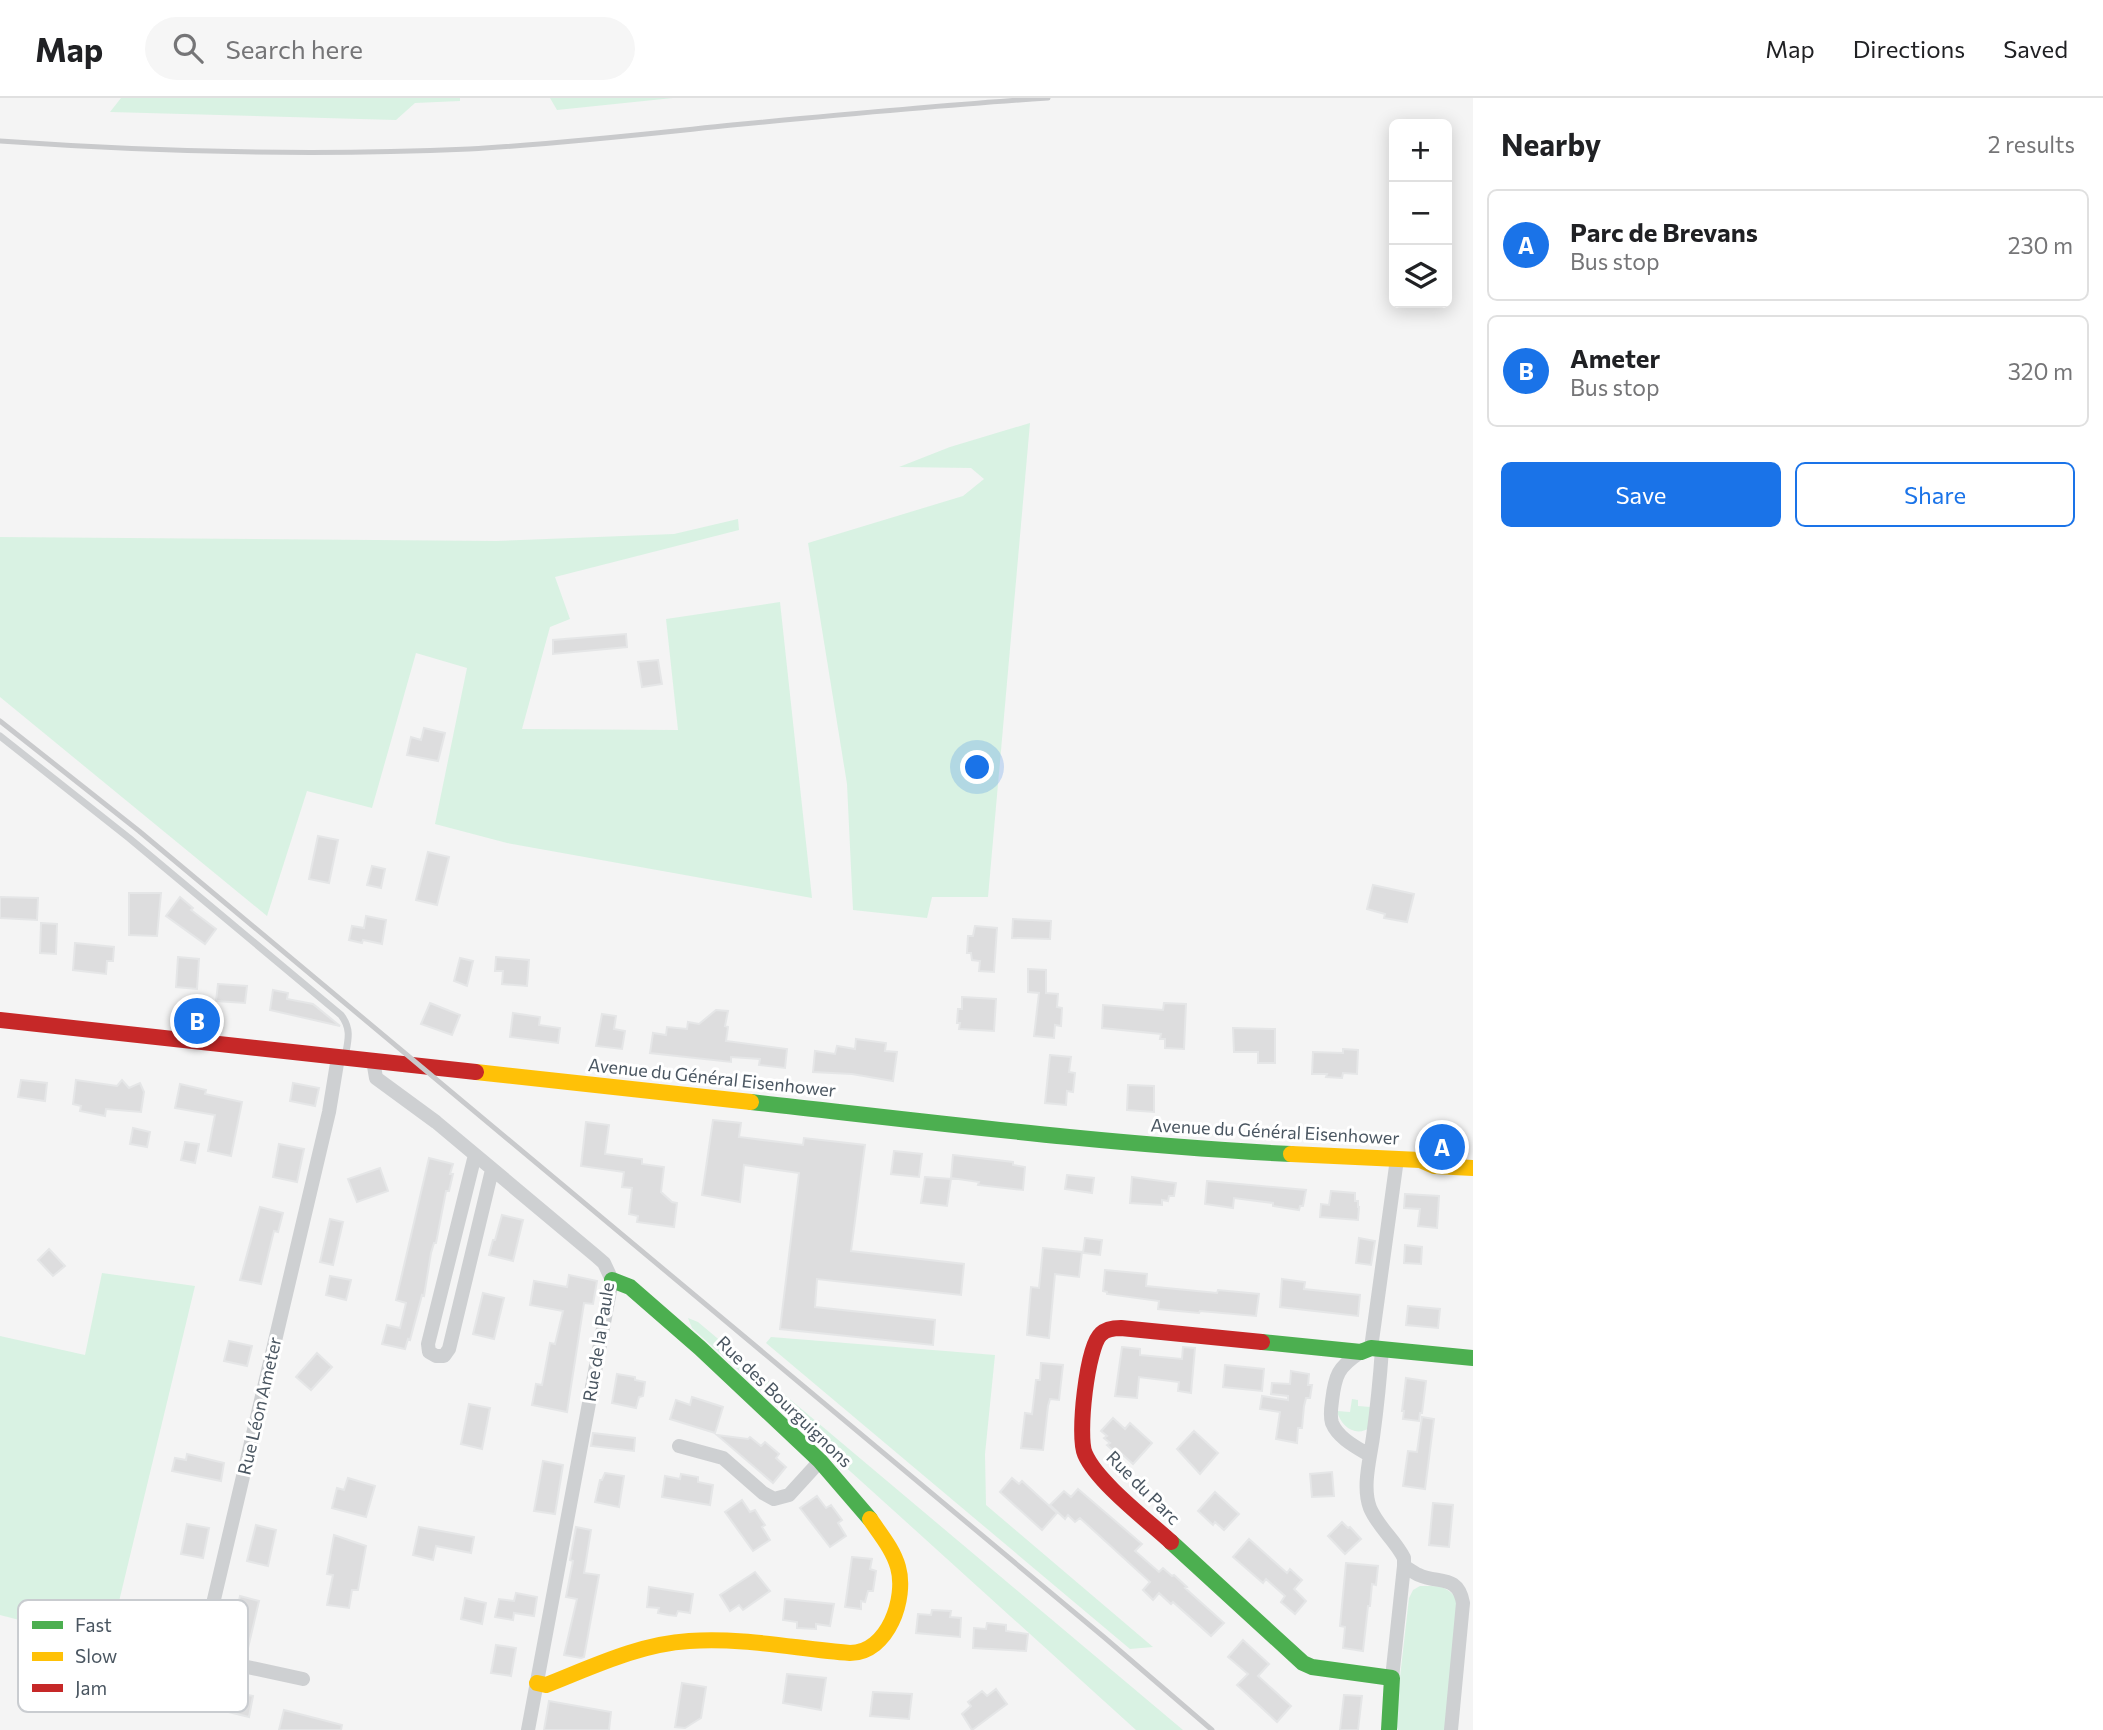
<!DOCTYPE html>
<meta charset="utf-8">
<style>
:root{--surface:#fff;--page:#f6f6f6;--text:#202124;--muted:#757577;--line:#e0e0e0;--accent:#1a73e8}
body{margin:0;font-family:Commissioner,sans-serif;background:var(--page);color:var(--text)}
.controls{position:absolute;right:21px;top:21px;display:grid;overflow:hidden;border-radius:10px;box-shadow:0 4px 18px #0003}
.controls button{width:63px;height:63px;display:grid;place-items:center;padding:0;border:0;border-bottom:2px solid var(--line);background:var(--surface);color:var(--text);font:35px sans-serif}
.you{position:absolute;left:978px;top:670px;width:24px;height:24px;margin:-18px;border:5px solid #fff;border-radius:50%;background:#1a73e8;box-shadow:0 0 0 10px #1a73e833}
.badge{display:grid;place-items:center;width:46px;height:46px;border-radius:50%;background:var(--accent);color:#fff;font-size:23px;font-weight:700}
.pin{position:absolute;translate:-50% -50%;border:4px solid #fff;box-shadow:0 2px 7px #0006}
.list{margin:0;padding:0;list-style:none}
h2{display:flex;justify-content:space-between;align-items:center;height:91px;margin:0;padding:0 28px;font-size:30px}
h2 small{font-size:23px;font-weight:400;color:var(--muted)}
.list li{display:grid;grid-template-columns:46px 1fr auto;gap:21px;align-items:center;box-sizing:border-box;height:112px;margin:0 14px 14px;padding:0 14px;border:2px solid var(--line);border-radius:10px}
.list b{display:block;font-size:26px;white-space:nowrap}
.list p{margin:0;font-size:23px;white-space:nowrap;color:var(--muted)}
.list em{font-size:23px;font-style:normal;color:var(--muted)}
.actions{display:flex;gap:14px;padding:21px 28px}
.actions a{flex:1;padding:16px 0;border:2px solid var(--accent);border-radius:10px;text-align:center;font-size:24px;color:var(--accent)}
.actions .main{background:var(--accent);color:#fff}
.icon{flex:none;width:38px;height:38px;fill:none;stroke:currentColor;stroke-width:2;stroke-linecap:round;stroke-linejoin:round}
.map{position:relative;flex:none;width:1473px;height:1632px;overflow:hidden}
header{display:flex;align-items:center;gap:42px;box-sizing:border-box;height:98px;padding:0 35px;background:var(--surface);border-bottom:2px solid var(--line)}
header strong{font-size:33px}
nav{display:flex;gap:38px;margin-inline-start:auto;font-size:24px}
.search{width:490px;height:63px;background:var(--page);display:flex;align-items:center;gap:18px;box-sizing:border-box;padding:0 24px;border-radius:38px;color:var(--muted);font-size:26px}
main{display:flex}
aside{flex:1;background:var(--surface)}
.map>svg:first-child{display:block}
.green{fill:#d9f2e3}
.building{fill:#ddddde;stroke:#e5e6e7;stroke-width:2}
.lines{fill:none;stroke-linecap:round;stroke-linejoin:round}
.lane{stroke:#ced0d2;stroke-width:7}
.street{stroke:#ced0d2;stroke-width:14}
.fast{stroke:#4caf50;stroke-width:16}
.slow{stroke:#ffc107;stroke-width:16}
.jam{stroke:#c62828;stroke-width:16}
.rail{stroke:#c9cacc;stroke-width:5}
.labels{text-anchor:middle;stroke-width:6;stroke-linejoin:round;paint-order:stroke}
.street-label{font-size:18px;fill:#4a5661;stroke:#fff}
.key{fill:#fff;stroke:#c9ccd0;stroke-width:2}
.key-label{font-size:19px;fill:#4a5661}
</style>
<header>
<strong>Map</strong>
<div class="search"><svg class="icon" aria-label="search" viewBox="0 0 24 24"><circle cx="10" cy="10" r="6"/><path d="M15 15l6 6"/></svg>Search here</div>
<nav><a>Map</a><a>Directions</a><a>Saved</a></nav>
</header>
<main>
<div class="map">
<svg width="1473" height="1632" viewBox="0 0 1473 1632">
<rect width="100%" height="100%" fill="#f4f4f4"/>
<!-- green -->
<path class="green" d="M121,0H460V3L415,5L396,22L110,14Z
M550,0H673L557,12Z
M1030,325L988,799H932L927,820L853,812L847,686L808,445L963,398L984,381L971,370L899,369L950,349Z
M738,421L739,432L555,479L570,521L550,529L522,631L678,632L666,521L780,504L812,800L507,745L435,726L467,570L416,555L372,710L307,693L267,818L0,599V439L496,443L674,436Z
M102,1175L195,1188L109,1545L0,1517V1238L85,1257Z
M688,1220L698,1224L1183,1632H1136L692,1230Z
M771,1239L995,1257L985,1356L986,1407L1153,1549L1130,1551L766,1245Z
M1352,1301L1358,1302V1308L1371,1309V1329C1356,1340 1341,1329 1337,1313L1350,1314Z
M1420,1488C1440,1488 1447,1487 1459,1504L1445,1632H1398L1395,1623L1409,1500L1413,1492Z"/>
<!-- building -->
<path class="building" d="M626,536L627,549L553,556V542Z
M658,562L662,586L642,589L638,564Z
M424,630L445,635L438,663L407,657L411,639L421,642Z
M318,738L338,742L329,785L309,781Z
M428,754L449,759L437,807L416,802Z
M372,768L385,771L381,790L367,787Z
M1373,787L1414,796L1407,824L1384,820L1385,816L1367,811Z
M129,795H161L157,838L129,837Z
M0,799L38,800L37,822L0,820Z
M180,799L193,810L191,812L216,831L205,846L166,818Z
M366,818L386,822L382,846L363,842L362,845L349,842L352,828L364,830Z
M1013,821L1051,823L1050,841L1012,840Z
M41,825L57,826L56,856L40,855Z
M975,828L997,830L994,874L979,873L980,863L972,862L971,855H967L968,838H973Z
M75,845L114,849L113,863H107L106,876L73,872Z
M178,859L199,861L197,891L176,889Z
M496,859L529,862L527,888L502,886L503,873H495Z
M460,860L473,863L467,888L454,883Z
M1028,871L1046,872V895L1058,896L1057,909L1062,910L1061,928L1055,927L1054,940L1034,938L1039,895L1028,894Z
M218,886L247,888L245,905L216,903Z
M273,892L288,895L287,901L313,906L340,928L270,912Z
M962,899L996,901L994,933L959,931L960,925H957L958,911H962Z
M430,905L460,917L452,937L421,926Z
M1164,905L1186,906L1184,951L1165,950V941H1160L1161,936L1102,930L1103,907L1163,912Z
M716,912L728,913L725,928L728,929L726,943L787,951L785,970L759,967L760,961L731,959V964L650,955L653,935L666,937L667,929L687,931L688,924L699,926Z
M513,915L540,919L539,927L560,930L558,945L510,939Z
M602,916L616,918L614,931L625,933L622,951L596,948Z
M1233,930L1275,931V965H1258V954H1234Z
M856,941L886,945L885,953L897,954L893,983L852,976L813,974L815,953L835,956L837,948L855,951Z
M1343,951L1358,952L1357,976L1343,975L1342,980L1326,979L1327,976H1312L1313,954L1343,955Z
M1050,957L1071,959L1069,974L1075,975L1073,994L1067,993L1066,1007L1045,1005Z
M21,982L47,985L45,1003L18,999Z
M76,982L117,988L122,982L129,990L140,985L144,994L141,1014L106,1011L105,1018L80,1013L81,1008L73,1006Z
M293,985L319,990L315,1008L290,1003Z
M180,986L206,992L205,996L242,1004L231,1058L208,1053L215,1017L175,1010Z
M1128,987L1154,988V1014L1127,1012Z
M713,1022L741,1025L739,1039L803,1047L804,1040L865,1047L851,1153L964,1166L961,1197L817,1181L815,1209L935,1222L933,1247L780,1231L799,1075L744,1067L740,1104L702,1097Z
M586,1024L609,1027L605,1056L642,1061V1066L664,1069L661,1094L672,1104L677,1105L674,1129L637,1124L638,1118L629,1116L632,1090L622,1089L624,1074L581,1068Z
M133,1030L150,1034L147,1049L130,1046Z
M185,1044L199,1046L195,1065L181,1062Z
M279,1046L304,1051L297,1084L273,1079Z
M894,1053L922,1056L919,1079L891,1076Z
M953,1057L1013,1064V1067L1025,1069L1023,1092L978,1087L979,1084L951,1080Z
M429,1060L453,1066L450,1076H453L449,1093H446L436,1145H434L431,1155L424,1198L422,1197L410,1242L408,1241L405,1251L382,1246L387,1227L400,1230L406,1205L396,1202Z
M380,1070L388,1093L357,1104L348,1081Z
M1067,1077L1094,1080L1092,1095L1065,1091Z
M925,1079L951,1081L947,1108L921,1105Z
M1132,1079L1176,1085L1174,1098H1169L1168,1103L1162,1102V1107L1130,1105Z
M1207,1083L1306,1092L1303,1108H1300L1299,1112L1273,1108V1105L1234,1100L1233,1110L1205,1106Z
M1331,1093L1355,1095V1103H1358V1109H1359L1358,1122L1320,1119L1321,1106L1329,1107Z
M1405,1096L1439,1098L1437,1130L1418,1128L1420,1111L1404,1110Z
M260,1109L283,1115L278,1134L274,1133L261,1186L240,1182Z
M502,1117L523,1122L513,1163L489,1157L493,1142H495Z
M330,1121L343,1124L333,1167L320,1164Z
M1085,1140L1102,1142L1100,1157L1083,1155Z
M1359,1140L1375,1143L1371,1167L1356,1165Z
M1405,1147L1422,1149L1421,1166L1404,1165Z
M1043,1150L1082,1154L1079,1179L1055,1176L1049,1240L1027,1237L1031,1189L1039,1190Z
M49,1151L65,1168L53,1178L38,1162Z
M1105,1172L1147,1176L1146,1188L1217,1195L1218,1192L1259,1196L1256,1218L1200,1213L1199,1215L1158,1211L1159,1203L1107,1196V1194L1103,1193Z
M569,1177L597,1183L593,1206L584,1205L567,1314L532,1307L536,1286L542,1287L550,1245L555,1246L563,1213L530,1207L534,1183L567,1189Z
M330,1178L351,1182L346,1202L326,1197Z
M1282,1181L1305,1184L1304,1191L1360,1197L1358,1218L1280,1209Z
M483,1195L504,1200L494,1241L473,1236Z
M1408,1208L1440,1211L1438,1230L1406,1227Z
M229,1243L252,1248L247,1268L224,1263Z
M1122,1249L1140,1251V1257L1182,1261L1183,1249L1195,1250L1191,1295L1178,1293L1179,1284L1139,1279L1137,1300L1115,1298Z
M317,1255L332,1269L311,1292L296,1279Z
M1041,1265L1063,1267L1059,1302L1050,1301L1048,1308L1043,1352L1021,1350L1025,1315L1032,1316L1036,1282H1040Z
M1225,1267L1264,1271L1262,1293L1223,1289Z
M1291,1273L1309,1276L1308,1287H1312L1310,1300H1306L1304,1308L1302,1330H1298L1297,1345L1276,1341L1280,1314L1260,1311L1262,1298L1288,1302V1298L1271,1296L1272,1285L1290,1286Z
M617,1276L635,1279V1282L645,1284L643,1298L639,1299L636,1310L612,1305Z
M1406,1280L1426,1283L1422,1315H1420L1419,1323L1403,1321L1404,1313H1402Z
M692,1299L723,1309L715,1335L670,1321L676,1302L690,1307Z
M469,1306L490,1310L482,1351L461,1346Z
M1422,1319L1434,1321L1425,1391L1403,1388L1408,1353L1417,1354Z
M1113,1320L1125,1331L1130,1325L1152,1345L1133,1366L1122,1356L1119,1358L1107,1347L1110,1345L1104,1340L1107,1338L1101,1333Z
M1194,1333L1218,1355L1200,1376L1177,1351Z
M593,1335L635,1340L634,1353L591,1348Z
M717,1337L748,1341L750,1339L761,1348L765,1344L779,1356L776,1360L786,1369L773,1385Z
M187,1356L224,1365L221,1383L172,1373L175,1360L186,1362Z
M543,1363L563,1367L555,1416L534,1413Z
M1332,1374L1334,1398L1312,1399L1310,1376Z
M605,1375L624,1378L619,1409L595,1404L600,1382H602Z
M681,1376L698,1379V1384L713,1387L710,1407L662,1399L665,1378L680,1381Z
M348,1380L375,1388L366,1419L332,1410L337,1390L344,1392Z
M1012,1380L1019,1386L1022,1383L1057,1415L1042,1432L1000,1394Z
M1078,1391L1142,1446L1135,1453L1159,1474L1163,1470L1172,1478L1174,1477L1187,1489L1185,1490L1224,1525L1211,1538L1173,1504L1171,1506L1159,1495L1153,1502L1143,1492L1150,1484L1080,1420L1075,1424L1068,1417L1065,1421L1050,1407L1064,1393L1071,1399Z
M1215,1394L1239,1416L1224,1432L1215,1424L1213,1427L1198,1413Z
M817,1398L826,1410L831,1407L842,1422L838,1425L846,1438L830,1449L800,1410Z
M742,1402L750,1414L755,1412L760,1420L765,1427L762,1429L770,1442L753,1453L725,1414Z
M1433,1405L1453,1407L1449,1449L1429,1447Z
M1342,1424L1348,1430L1350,1429L1361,1441L1345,1456L1328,1438Z
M187,1426L209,1430L203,1460L181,1456Z
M256,1427L276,1432L268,1468L247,1463Z
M419,1429L474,1439L471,1455L436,1448L433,1462L413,1457Z
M576,1429L591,1432L584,1475L599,1477L584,1559L581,1560L564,1557L577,1501L566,1499L573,1463L570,1462Z
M334,1437L366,1448L358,1492H352L349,1510L327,1507L333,1477L327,1476Z
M1249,1441L1287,1475L1290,1471L1302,1482L1294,1491L1306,1503L1295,1516L1281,1504L1285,1498L1266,1481L1263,1485L1233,1459Z
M852,1459L872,1461L870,1471L876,1473L873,1493H868L865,1504L861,1503V1511L845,1509Z
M1346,1465L1378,1468L1376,1487L1372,1486L1370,1508H1368L1363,1553L1343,1550L1345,1529L1340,1528Z
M755,1474L770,1493L743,1512L739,1507L730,1513L720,1497Z
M649,1489L693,1496L690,1515L678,1513L676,1518L668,1517L658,1515L659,1510L647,1509Z
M516,1495L537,1499L534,1518L514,1515L513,1522L495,1519L499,1501L514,1503Z
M240,1498L259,1503L248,1550L229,1546Z
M465,1500L486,1505L482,1526L461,1521Z
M785,1501L834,1506L830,1528L816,1526V1531L797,1530V1524L783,1522Z
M932,1512L951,1513L950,1519L961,1520L960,1539L916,1535L918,1516L931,1517Z
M987,1525L1006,1527V1533L1028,1536L1026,1553L973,1550L974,1530L986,1531Z
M1243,1542L1269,1566L1258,1578L1291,1608L1277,1624L1237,1587L1248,1576L1228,1559Z
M496,1547L516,1550L511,1578L491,1575Z
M787,1576L826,1580L821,1612L783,1605Z
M682,1585L706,1589L701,1620L685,1630L675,1629Z
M216,1590L253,1598L249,1619L212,1610Z
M996,1591L1007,1606L972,1632L962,1616L971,1608L968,1604L982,1593L987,1598Z
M873,1594L912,1596L909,1621L870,1618Z
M1344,1597L1362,1598L1358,1632H1340Z
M549,1603L611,1614L609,1632H544Z
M284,1612L342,1627L341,1632H279Z"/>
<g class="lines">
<!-- lane -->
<path class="lane" d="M0,638L129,740L341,917C352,931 348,943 345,959"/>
<!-- street -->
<path class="street" d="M373,962L376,980L436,1024L596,1158L604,1165L612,1182L528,1632
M475,1057L428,1246L429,1254L436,1258H444L449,1251L492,1072
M1371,1250L1397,1061
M1382,1251C1380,1280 1377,1310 1373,1339C1370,1361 1362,1389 1370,1410C1378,1429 1395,1442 1404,1460V1468L1392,1580
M1361,1254C1338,1269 1335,1277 1332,1303C1331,1310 1330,1319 1332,1325C1338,1340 1356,1349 1369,1357
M679,1348L723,1360L763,1395L774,1401L789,1397L820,1363
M1404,1468C1409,1471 1414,1475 1419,1477C1438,1486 1458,1476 1463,1505L1451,1632
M303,1581L210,1561L203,1548L329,1014L338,959"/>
<!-- fast -->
<path class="fast" d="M751,1004C931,1024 1110,1047 1291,1056
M612,1182L630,1189L700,1250L820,1363L870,1421
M1262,1244L1361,1254L1371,1250L1473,1260
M1171,1444L1303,1565L1312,1569L1392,1580L1389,1632"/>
<!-- slow -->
<path class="slow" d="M476,974L751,1004
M1291,1056L1420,1062L1434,1068L1473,1070
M537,1585L546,1587C592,1569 639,1546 689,1543C743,1539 797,1551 850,1555C888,1555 907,1500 898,1469C893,1451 880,1436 870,1421"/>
<!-- jam -->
<path class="jam" d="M0,922L476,974
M1171,1444C1147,1422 1097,1384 1085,1356C1077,1339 1087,1248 1101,1236C1106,1231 1114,1230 1121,1230L1262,1244"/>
<!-- rail -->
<path class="rail" d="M0,43C156,54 313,58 469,51C557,46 645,36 732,27C837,17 942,7 1048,0
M0,623L139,733L1105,1540L1212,1632"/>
</g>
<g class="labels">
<!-- street labels -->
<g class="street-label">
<text transform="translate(712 980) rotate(6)" y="6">Avenue du Général Eisenhower</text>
<text transform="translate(1275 1034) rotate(3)" y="6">Avenue du Général Eisenhower</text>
<text transform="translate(599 1244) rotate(-81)" y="6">Rue de la Paule</text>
<text transform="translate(784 1304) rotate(44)" y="6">Rue des Bourguignons</text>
<text transform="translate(260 1308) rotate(-77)" y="6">Rue Léon Ameter</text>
<text transform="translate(1143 1390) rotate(45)" y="6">Rue du Parc</text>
</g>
</g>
<!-- legend -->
<rect x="18" y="1502" width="230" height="112" rx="10" class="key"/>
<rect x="32" y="1523" width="31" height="8" fill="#4caf50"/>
<rect x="32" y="1554" width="31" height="9" fill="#ffc107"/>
<rect x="32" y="1586" width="31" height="8" fill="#c62828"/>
<g class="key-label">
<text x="75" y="1534">Fast</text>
<text x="75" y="1565">Slow</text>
<text x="75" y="1597">Jam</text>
</g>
</svg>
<div class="controls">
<button>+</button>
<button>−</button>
<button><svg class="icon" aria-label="layers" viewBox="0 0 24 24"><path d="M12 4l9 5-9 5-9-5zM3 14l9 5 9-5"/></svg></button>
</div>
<div class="you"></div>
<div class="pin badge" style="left:1442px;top:1049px">A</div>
<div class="pin badge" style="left:197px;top:923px">B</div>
</div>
<aside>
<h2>Nearby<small>2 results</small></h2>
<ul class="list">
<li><span class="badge">A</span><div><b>Parc de Brevans</b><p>Bus stop</p></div><em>230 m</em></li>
<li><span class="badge">B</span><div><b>Ameter</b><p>Bus stop</p></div><em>320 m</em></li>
</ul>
<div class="actions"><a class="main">Save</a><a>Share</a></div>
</aside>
</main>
